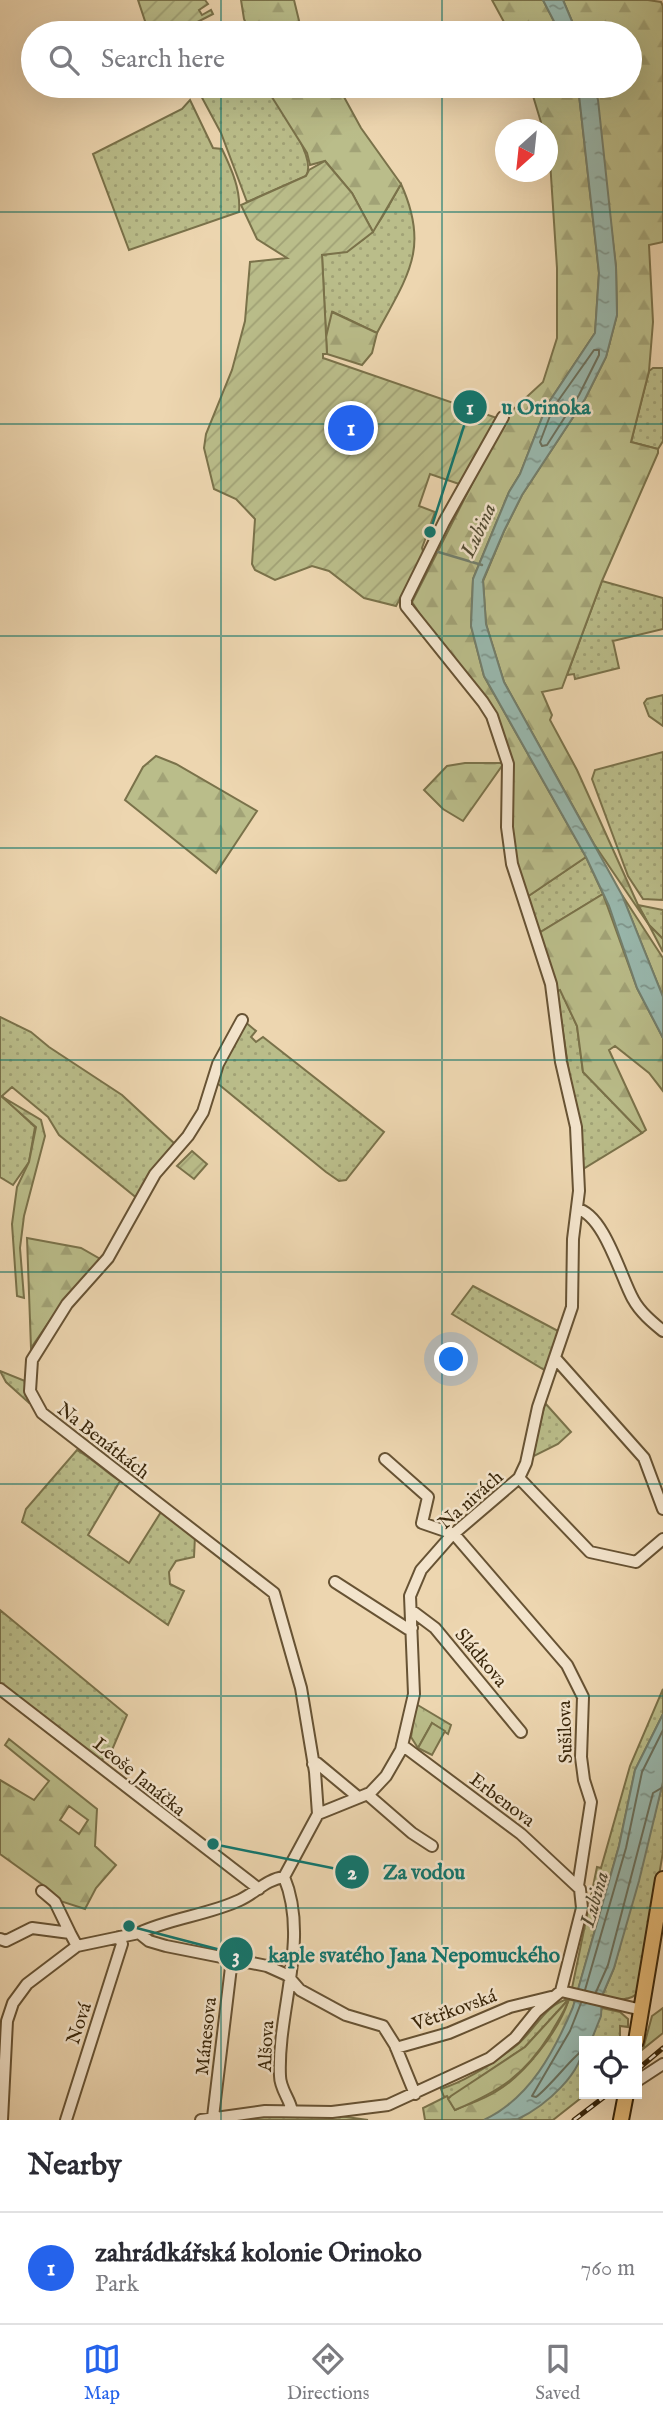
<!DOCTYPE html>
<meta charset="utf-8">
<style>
:root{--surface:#fff;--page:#f2f2f3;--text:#2b2b33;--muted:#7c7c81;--line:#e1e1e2;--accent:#2563eb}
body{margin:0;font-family:"IM FELL English",serif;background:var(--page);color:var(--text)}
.controls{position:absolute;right:21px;bottom:21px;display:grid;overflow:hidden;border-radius:0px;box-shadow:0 7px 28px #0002}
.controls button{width:63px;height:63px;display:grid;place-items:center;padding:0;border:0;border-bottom:2px solid var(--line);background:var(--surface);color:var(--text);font:35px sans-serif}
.compass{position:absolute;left:495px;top:119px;width:63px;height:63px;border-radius:50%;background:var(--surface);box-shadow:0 7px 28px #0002;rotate:207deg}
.you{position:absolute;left:452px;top:1360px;width:24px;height:24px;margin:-18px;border:5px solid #fff;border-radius:50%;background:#1a73e8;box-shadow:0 0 0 10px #1a73e833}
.badge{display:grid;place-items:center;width:46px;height:46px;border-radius:50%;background:var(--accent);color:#fff;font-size:23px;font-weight:700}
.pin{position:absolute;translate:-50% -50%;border:4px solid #fff;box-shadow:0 2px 7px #0006}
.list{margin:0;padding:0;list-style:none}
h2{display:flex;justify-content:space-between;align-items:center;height:91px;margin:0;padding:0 28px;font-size:30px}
h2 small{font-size:23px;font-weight:400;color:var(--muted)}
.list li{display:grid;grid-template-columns:46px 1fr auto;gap:21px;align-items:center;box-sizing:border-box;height:112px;padding:0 28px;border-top:2px solid var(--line)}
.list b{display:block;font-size:26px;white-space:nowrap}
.list p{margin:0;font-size:23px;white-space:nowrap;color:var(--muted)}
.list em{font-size:23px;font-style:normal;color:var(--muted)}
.icon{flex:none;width:38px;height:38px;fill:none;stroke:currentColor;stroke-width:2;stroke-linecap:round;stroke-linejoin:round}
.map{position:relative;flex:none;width:663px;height:2120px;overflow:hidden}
.search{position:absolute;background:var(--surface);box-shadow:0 7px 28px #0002;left:21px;right:21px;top:21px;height:77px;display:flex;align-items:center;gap:18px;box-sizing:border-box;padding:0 24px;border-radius:38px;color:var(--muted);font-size:26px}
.sheet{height:203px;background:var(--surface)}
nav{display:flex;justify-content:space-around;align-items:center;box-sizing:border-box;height:98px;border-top:2px solid var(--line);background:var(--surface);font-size:19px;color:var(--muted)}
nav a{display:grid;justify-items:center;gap:4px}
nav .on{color:var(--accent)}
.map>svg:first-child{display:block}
.grass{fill:url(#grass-dots);stroke:#7a724a;stroke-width:2}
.forest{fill:url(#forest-firs);stroke:#7a724a;stroke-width:2;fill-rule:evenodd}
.park{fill:url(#park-crowns);stroke:#7a724a;stroke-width:2}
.garden{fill:url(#garden-furrows);stroke:#7a724a;stroke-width:2}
.pitch{fill:#babd8a;stroke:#7a724a;stroke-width:2}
.water{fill:url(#water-ripples);stroke:#737f6d;stroke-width:2}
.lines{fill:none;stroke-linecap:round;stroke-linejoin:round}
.shore{stroke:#6a705d;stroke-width:2}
.stream{stroke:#737f6d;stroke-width:2.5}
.minor-casing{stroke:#675334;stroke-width:14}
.major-casing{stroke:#3a270b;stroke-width:18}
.minor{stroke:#f3e4cc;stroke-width:10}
.major{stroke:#e6bb78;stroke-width:14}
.rail-casing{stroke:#3a270b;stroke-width:5}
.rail{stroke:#f3e4cc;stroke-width:2.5;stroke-dasharray:8;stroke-linecap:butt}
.grid{fill:none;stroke:#0f766e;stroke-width:2;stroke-opacity:0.55}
.labels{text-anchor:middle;stroke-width:5;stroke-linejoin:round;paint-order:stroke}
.street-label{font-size:19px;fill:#3a270b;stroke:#f3e4cc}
.water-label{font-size:21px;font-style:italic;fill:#524c34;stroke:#f3e4cc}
.leader{fill:none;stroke:#0f766e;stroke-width:2.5}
.callout-dot{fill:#0f766e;stroke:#f3e4cc;stroke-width:2.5}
.mark-label{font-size:21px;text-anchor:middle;font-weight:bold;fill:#fff}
.callout-label{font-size:21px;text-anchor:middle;font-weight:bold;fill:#0f766e;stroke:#f3e4cc;stroke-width:5;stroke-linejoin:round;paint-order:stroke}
</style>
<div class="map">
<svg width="663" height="2120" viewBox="0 0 663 2120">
<defs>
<pattern id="grass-dots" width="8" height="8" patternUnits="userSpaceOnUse" patternTransform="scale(1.75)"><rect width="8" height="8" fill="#babd8a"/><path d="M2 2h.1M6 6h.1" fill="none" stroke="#a1a276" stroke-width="1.8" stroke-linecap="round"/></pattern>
<pattern id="forest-firs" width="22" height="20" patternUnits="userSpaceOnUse" patternTransform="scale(1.75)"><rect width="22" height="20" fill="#babd8a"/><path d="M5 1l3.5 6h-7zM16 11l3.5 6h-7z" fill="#a1a276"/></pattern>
<pattern id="park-crowns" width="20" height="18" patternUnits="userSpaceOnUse" patternTransform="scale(1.75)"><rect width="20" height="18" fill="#babd8a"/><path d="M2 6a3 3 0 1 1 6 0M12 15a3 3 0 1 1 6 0" fill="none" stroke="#a1a276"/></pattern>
<pattern id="garden-furrows" width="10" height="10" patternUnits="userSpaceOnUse" patternTransform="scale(1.75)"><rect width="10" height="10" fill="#babd8a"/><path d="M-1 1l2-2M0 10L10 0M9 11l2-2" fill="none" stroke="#a1a276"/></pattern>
<pattern id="water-ripples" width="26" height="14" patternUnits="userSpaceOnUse" patternTransform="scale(1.75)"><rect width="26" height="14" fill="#99b9af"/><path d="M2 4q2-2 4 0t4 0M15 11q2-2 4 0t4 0" fill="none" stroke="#7e968d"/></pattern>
</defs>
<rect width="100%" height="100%" fill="#edd6b0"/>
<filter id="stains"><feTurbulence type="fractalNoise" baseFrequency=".00286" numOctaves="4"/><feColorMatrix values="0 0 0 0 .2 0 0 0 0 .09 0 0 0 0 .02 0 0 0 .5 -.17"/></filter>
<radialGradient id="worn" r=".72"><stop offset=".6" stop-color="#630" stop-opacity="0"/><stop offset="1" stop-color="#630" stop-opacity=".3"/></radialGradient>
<!-- grass -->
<path class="grass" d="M216,86H265C277,104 318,157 306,176L247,202L221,133L200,94Z
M190,100L213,148L222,149C231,168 241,189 239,212L129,250L93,154L182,109Z
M401,184C430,248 408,275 377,333L333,312L326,337L322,255C371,249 379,222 401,184Z
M653,368H663V441L658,449L631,442L649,371Z
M602,581L663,598V629L613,641L619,668L575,679L574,674L567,675Z
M663,695V726L649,716L644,703L647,699Z
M663,752V900L643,899L628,876L592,779L595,770Z
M586,857L603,894L539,933L527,897Z
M638,905L663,910V939L649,925Z
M560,989L577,1026L583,1072L642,1133L583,1169L557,991Z
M0,1017L31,1032L49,1047L122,1095L176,1145L138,1199L59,1135L48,1117L12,1087L2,1096L35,1127L29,1162L13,1185L0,1177Z
M244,1021L256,1031L251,1037L256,1042L263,1037L384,1132L346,1180L339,1181L326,1172L217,1083L228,1051Z
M473,1286L560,1332L546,1371L452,1314Z
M0,1371L25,1381L28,1402L6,1382Z
M545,1403L571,1432L558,1444L532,1457Z
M77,1450C94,1459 106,1473 120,1481L88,1535L129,1563L161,1512L195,1536L194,1557L176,1561L169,1572L170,1584L184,1591L168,1625L22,1522L26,1509Z
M0,1610L127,1715L109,1757L97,1761L0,1685Z
M663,1689V1714L635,1770L619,1846L578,1990L572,1988L597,1867L601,1868L630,1766Z
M663,1782V1852L639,1992C628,2003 616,1999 602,1996L614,1968Z
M569,1999L525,2047L450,2098L444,2097L441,2089C469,2080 494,2063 517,2045C535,2030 546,2003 569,1999Z
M602,2008L620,2012L628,2019V2027L620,2026V2041H591Z
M584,2052L586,2094L553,2120H516L567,2080Z
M265,2116H339L368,2120H226Z"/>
<!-- forest -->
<path class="forest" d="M241,0H294L302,33H250L244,19Z
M492,0H543L560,33H510Z
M563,0H648L661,2L663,6V242L649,245L653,322L649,371L631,442L658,449V453L602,581L562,688L542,692L552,715L550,720L577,770L638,905L649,925L663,939V952L649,925L594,844L504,682L486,624L483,581L504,531L522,495L585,399L606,357L617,315L616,267L594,86H630V33H577Z
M265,86H338L361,128L401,184L373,232L352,193L325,161L310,165L307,153Z
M530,86H578L599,273L595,333L547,405L520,474L509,492L473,579L471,626L484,676L586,857L527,897L515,863L505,745L412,602L507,415L543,382L557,338V268L548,130L543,129Z
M332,312L377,333L372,353L362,365L327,354L326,337Z
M156,756L176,764L257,811L216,873L125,800L143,767Z
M465,763H504L463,821L443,809L424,790L447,766Z
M603,894L637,988L663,1038V1091L649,1073L615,1046L609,1050L646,1130L642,1133L583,1072L577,1026L560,990L557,991L539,933Z
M622,895L663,958V997Z
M1,1096L41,1120L45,1136L24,1216L20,1248L24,1298L17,1296L12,1224L17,1187L29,1162L36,1127Z
M27,1238L81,1248L102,1260L64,1300L31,1348Z
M9,1739L97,1809L95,1846L116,1865L96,1888L85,1909L57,1900L43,1885L0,1854V1780L34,1800L49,1781L5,1745ZM69,1806L88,1820L79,1834L60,1820Z
M569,1999L575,2001C566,2036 523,2110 485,2120C467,2120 443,2120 425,2120L423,2108L447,2096L455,2110C468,2104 483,2100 495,2092C524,2076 559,2031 569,1999Z
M663,2008V2033L643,2049L652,2016Z"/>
<!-- park -->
<path class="park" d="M416,1704L451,1725L448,1734L432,1723L418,1748L411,1737Z
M569,1999C565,2011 557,2022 551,2033C524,2076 500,2091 455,2110L448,2099L451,2096L525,2047Z"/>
<!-- garden -->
<path class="garden" d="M138,0H205L208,4L199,10L202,15L211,10L213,14L176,33H149Z
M325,161L352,193L373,232L347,252L322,255L327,354H323V358L497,418L462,485L430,474L419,506L435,512L422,548L424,554L396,606L364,598L329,571L312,566L275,580L255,570L252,564L255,519L236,499L214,489L204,448L206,434L232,370L245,321L250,262L287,258L257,239L241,205L306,176L309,170Z
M192,1151L207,1164L194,1179L177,1166Z"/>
<!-- pitch -->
<path class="pitch" d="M432,1723L445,1731L432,1755L418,1748Z"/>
<!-- water -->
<path class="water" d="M543,0H563L577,33H560Z
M578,86H594L598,100L616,267L617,315L606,357L585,399L522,495L504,531L483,580L486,624L504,682L622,895L663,997V1038L637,988L609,906L586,857L484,676L471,626L473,579L509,492L520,474L547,405L595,333L599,273Z
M663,1714V1782L639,1881L614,1968L602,1996L601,2016L591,2041H584C584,2073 545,2106 518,2119C509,2120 494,2120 484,2120C530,2098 554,2052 573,2007L619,1846L635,1770Z"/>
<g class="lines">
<!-- shore -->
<path class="shore" d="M594,350H599V355L579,395L547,445L542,446L540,442L553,408Z
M585,1990L626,1848L642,1772L663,1730
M596,1992L608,1965L653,1793L663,1787
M581,2003L570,2031L532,2096L536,2097C550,2087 577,2051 584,2050"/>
<!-- stream -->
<path class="stream" d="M435,551L482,565"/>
<defs>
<path id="minor" d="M577,1209C604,1214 621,1278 633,1299C640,1312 652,1322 663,1331
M556,1359L644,1458L663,1509
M385,1459L428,1497L422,1523L454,1534L567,1665L583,1697L581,1757L584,1780L591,1802L578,1886
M519,1478L590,1552L636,1562L663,1539
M335,1582L408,1629L412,1628
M411,1610L435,1628L521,1732
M0,1689L259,1889
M402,1745L521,1834L580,1889L582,1908L561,1991
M313,1764L317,1763L358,1797
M367,1794L412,1833L432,1846
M318,1814L370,1793L386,1776L401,1750L414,1694L410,1596L421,1570L450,1537L519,1478L526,1463L538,1407L572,1307L573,1239L579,1191L576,1127L561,1062L551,984L512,864L507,827L508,764L492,716L483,702L406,606V599L444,522L503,417
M284,1877C310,1939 277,2011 280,2076C280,2089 290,2099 292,2111
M42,1891L55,1902L70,1933
M139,1933C171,1918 208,1915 240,1900C255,1893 267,1879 284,1877L318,1814L315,1772L301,1688L274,1593L42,1413L30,1391L32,1360L67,1304L108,1258L155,1174L188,1136L203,1112L218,1064L242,1020
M0,1939L6,1941L32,1928L70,1933L77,1946
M561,1991L642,2010
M396,2048L449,2033L510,2007L551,1997
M637,2081L663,2064
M213,2117L232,1959
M2,2120L7,2021L13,2003L27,1984L77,1946L139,1933L149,1941L166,1946L267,1966L287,1975L300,1990L346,2015L383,2026L395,2045L415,2094
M66,2120L122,1944L119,1937
M201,2120L265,2111L332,2112L388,2105L490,2058L515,2038L536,2012L561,1991"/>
<path id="major" d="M636,2041L663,1879
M621,2120L626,2094"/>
</defs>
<!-- minor casing -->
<use href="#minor" class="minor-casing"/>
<!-- major casing -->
<use href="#major" class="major-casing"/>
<!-- minor -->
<use href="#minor" class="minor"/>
<!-- major -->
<use href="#major" class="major"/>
<defs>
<path id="rail" d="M637,2070L663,2048
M574,2120L608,2094"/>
</defs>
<!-- rail casing -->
<use href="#rail" class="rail-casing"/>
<!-- rail -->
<use href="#rail" class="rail"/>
</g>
<!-- grid -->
<path class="grid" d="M221,0V33M442,0V33M221,86V2120M442,86V2120M0,212H663M0,424H663M0,636H663M0,848H663M0,1060H663M0,1272H663M0,1484H663M0,1696H663M0,1908H663"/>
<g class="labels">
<!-- street labels -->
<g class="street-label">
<text transform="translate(104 1440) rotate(38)" y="7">Na Benátkách</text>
<text transform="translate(470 1499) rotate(-41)" y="7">Na nivách</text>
<text transform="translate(482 1657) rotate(50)" y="7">Sládkova</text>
<text transform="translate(564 1732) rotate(-92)" y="7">Sušilova</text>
<text transform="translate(140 1776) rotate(39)" y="7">Leoše Janáčka</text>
<text transform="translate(503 1799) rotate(37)" y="7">Erbenova</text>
<text transform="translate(454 2009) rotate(-20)" y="7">Větřkovská</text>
<text transform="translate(78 2023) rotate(-72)" y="7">Nová</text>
<text transform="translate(205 2036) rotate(-84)" y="7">Mánesova</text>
<text transform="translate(265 2046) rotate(-87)" y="7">Alšova</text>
</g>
<!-- water labels -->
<g class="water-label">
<text transform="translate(478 530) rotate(-65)" y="7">Lubina</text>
<text transform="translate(594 1899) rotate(-74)" y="7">Lubina</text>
</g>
</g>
<!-- callouts -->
<path class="leader" d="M430 532L470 407M213 1844L352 1872M129 1926L236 1954"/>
<g class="callout-dot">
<circle cx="430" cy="532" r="7"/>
<circle cx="213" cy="1844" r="7"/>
<circle cx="129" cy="1926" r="7"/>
<circle cx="470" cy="407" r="18"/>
<circle cx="352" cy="1872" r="18"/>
<circle cx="236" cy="1954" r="18"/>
</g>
<g class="mark-label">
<text x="470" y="414">1</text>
<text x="352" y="1879">2</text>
<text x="236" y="1962">3</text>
</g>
<g class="callout-label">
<text x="546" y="414">u Orinoka</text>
<text x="424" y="1879">Za vodou</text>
<text x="414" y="1962">kaple svatého Jana Nepomuckého</text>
</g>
<rect width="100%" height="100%" filter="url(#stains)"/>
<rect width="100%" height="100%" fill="url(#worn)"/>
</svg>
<div class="controls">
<button><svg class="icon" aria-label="locate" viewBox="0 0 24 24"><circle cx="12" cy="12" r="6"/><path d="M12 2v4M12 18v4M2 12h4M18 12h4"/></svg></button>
</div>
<svg class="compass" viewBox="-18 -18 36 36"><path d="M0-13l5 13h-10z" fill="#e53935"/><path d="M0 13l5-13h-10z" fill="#7c7c81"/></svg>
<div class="you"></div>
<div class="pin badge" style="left:351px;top:428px">1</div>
<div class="search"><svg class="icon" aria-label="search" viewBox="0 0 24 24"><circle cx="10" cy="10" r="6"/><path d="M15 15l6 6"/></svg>Search here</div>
</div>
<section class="sheet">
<h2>Nearby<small></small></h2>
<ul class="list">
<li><span class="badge">1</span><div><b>zahrádkářská kolonie Orinoko</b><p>Park</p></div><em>760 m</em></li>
</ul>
</section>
<nav>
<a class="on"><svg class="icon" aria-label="map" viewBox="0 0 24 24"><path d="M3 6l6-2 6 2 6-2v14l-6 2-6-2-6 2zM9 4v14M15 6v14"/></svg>Map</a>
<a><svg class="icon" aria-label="directions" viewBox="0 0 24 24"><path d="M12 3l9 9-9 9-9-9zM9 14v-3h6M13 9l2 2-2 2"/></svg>Directions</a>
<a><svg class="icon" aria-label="saved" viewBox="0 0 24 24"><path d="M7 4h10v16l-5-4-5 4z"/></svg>Saved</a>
</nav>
